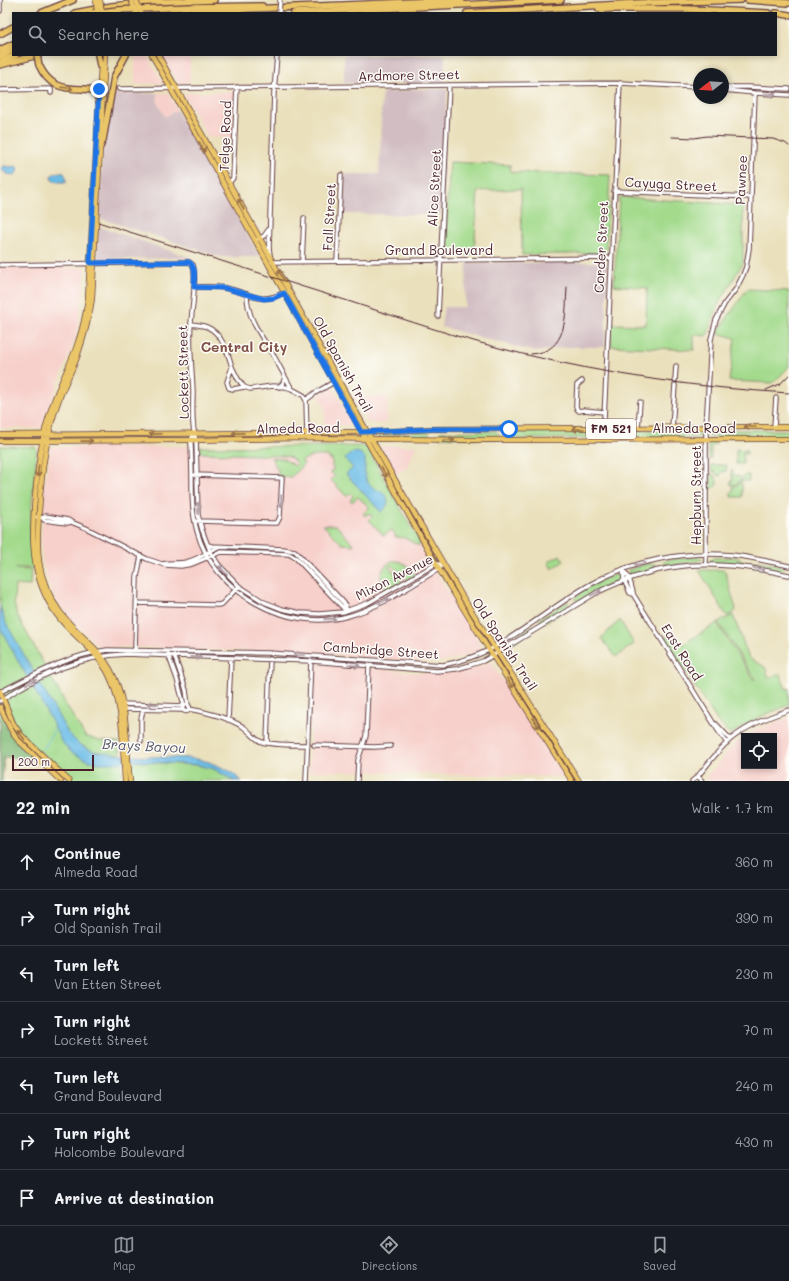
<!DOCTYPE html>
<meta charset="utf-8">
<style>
:root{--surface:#171b24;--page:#20242c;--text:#f1f3f6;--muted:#9ea1a6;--line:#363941;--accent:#8c9099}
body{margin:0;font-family:Mali,sans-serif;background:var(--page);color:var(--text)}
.controls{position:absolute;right:12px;bottom:12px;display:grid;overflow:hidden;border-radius:0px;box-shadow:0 2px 6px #0003}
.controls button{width:36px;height:36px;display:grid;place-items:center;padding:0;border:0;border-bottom:1px solid var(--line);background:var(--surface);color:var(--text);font:20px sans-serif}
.compass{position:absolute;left:693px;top:68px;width:36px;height:36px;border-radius:50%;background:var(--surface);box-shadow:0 2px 6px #0003;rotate:253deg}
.scale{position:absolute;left:12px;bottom:10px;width:82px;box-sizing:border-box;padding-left:4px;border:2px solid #4a1f2b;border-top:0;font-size:11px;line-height:14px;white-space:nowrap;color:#4a1f2b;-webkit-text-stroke:3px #fdfcf7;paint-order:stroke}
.stop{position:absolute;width:12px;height:12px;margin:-9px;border:3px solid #1a73e8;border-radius:50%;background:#fff}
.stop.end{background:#1a73e8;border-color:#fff;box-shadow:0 1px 4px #0008}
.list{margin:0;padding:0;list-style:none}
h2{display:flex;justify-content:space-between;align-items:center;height:52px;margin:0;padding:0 16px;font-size:17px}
h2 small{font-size:13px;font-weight:400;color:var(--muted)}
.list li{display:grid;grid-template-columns:26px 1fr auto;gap:12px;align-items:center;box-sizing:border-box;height:56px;padding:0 16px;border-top:1px solid var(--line)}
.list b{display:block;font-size:15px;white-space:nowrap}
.list p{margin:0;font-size:13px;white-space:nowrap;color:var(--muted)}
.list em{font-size:13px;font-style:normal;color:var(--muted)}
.icon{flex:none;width:22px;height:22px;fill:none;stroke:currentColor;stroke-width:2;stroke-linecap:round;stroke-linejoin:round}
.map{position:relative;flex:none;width:789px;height:781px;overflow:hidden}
.search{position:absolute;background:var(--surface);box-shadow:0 2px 6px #0003;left:12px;right:12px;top:12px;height:44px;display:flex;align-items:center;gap:10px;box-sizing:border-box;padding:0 14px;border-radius:0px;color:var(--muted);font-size:15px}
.sheet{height:444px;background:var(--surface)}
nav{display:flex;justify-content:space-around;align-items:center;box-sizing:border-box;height:56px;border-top:1px solid var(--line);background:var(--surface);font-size:11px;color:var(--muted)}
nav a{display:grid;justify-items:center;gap:2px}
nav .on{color:var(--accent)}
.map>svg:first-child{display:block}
.built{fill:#f7d0cb}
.industrial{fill:#d2bec2}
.green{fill:#a3da8c;stroke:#767c5c}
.forest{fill:#82ba78;stroke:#666c52}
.water{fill:#6abce6;stroke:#5a6e88}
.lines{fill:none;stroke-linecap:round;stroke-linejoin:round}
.stream{stroke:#6abce6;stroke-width:1}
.minor-casing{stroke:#623c41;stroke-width:5.5}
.major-casing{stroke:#623c41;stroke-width:6}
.highway-casing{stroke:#623c41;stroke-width:8}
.minor{stroke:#fff;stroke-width:3.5}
.major{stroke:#ebc669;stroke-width:4.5}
.highway{stroke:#ebc669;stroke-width:5.5}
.rail{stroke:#4a1f2b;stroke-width:1}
.minor-bridge-casing{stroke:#623c41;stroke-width:5.5;stroke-linecap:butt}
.major-bridge-casing{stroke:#623c41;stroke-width:6;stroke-linecap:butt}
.highway-bridge-casing{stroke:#623c41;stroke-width:8;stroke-linecap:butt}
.minor-bridge{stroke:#fff;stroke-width:3.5}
.major-bridge{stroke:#ebc669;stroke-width:4.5}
.highway-bridge{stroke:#ebc669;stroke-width:5.5}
.oneway{stroke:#9a724a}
.oneway2{stroke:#ae9aa0}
.route{stroke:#1a73e8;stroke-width:5}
.labels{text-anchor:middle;stroke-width:3;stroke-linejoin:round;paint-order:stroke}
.shield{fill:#fdfcf7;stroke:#806168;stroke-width:1}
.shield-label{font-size:12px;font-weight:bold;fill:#4a1f2b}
.street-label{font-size:13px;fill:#4a1f2b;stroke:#fdfcf7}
.neighbourhood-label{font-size:14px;font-weight:bold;fill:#83544a;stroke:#fdfcf7}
.water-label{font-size:14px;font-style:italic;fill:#55566c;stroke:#fdfcf7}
</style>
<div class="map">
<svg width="789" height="781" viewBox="0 0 789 781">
<rect width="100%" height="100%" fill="#fdfcf7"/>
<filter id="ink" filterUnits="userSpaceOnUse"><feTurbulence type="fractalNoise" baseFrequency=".025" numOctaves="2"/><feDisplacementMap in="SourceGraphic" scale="8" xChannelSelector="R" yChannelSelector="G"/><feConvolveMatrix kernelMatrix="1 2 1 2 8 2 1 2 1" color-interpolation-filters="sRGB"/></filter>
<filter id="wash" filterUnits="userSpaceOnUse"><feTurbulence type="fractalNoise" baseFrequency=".012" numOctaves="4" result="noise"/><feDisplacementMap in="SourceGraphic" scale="16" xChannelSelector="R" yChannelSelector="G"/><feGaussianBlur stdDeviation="0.9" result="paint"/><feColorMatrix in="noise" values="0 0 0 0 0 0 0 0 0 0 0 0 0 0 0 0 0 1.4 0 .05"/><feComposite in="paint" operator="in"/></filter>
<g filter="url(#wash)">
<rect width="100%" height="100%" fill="#eae0bc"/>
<!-- built -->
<path class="built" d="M135,55H145L149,59L163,83L135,84Z
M162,55H190V82L179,84Z
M235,92L233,138L208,137L183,93Z
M157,93H168L177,110L165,117L158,104Z
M0,267L86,268L76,337L41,428H0Z
M332,387L352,421V423L351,425H325V407L318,395Z
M387,396L386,423H368L353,397Z
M366,446L420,543L425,555L481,645L480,646L482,650L456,659L438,662L409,661L310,653L132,647H99L67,615L55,598L50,587L43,565L41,544L44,489L51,447Z
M382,446H416L407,467L396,474L381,448Z
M491,662L508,688L565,777L502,775H460L352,771L309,772L312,668L315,663L418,673H444L471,669Z
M789,717V781H709L706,777L734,745L744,737V766H774V736H745L758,729Z"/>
<!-- industrial -->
<path class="industrial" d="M344,55H445V83H344Z
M409,89H447L441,215L343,214L345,174H379L382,92L408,91Z
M157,93L158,104L165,117L177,110L260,257H221L99,218L106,94Z
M98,226L192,258L191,259L188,258L97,259Z
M608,262L605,347H565L536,352L441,327L444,307H465L467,263Z"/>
<!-- green -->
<path class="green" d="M450,162L510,165L511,172L610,175L606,253L522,255L521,189L478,191L474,254H444Z
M619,197L743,205V263L717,307L707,336L694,335V350L611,346V324L646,325L647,288L614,285Z
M747,289L789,291V367L773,383L729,381L735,338L717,333Z
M702,430V437H700L608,438V431Z
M710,430H789V437H710L708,432Z
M496,431L499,434L498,439L439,437V433L441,432Z
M509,431H599L601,432L600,436L599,438L509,439Z
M417,432H428L430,434L428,436L399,437L376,436L377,435Z
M710,441H715L716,444L711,447V459L709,460L708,442Z
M0,446L35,447L37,450C34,489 26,529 34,568H16V569L31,570L30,586L15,585L14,603L17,615L69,710L85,736L100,741L119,742L123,781H73L39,750L30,760H23V758L4,757L2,781H0Z
M366,446L420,543L419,546L406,539V538L395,537V534L390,530L384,536L369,520L372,517L369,513L365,516L363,514L369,508L368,506L358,497L352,502L350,500L353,496L350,493L346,496L331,480L335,476L330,472L333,470V468L332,467V459H329L328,456C318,456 311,455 302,461L304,464L291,477L278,476V470L271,458L284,459L295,466L297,464L291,458L285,456L203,453L199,451L200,447Z
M736,449L747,450V454H744L743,451V464H736Z
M711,465H727L726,471L722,472L719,477L716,473L711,470Z
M732,470L735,476H740L741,478C739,483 737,485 731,485V481L733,480L731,474Z
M711,473C716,476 717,479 717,485L711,490Z
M746,475H749V481H742V497H731V492H733V486L738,485L743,477Z
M323,525H336L354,545L342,544Z
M560,555L564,561L552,569L548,562Z
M693,557L702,558V560L668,566L663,565L662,563L667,560Z
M734,557L741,559L744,561V563C737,565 717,564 710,561V559L713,558Z
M392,561C404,560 409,567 416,575L408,580L403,577L392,565L389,567L403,581L388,591C376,582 380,567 392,561Z
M757,561L777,565L783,568L782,570L779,571L756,567L751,564V562Z
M646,564H655L656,566L651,570L629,575L628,570Z
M699,570H723L725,571L736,609L735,612L728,616L726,615Z
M619,573L622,575L623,578L622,579L604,587L583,599L576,601L574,599C582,587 606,579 619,573Z
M568,602L569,604C564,612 550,622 540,623L539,621L541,618L563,604Z
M733,615L749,658L765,667L769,678L780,674L786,689L789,688V705L762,716L730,734L718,722L663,637H670L681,642L682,645L717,623L754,680L755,679L718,622Z
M620,620L634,644L616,657L601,638Z
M533,625L534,627C526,636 512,644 501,648L500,647Z
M131,761L198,765L214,769L234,781H134L132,780Z"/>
<!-- forest -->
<path class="forest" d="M0,717L12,737L32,758L30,760H23V758L4,757L2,781H0Z"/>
<!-- water -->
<path class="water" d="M5,166L10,167L15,166L17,167L18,170L15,175L7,174L2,170V167Z
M59,172L64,173L66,177V182H60L52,180L51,176L54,174Z
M355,452L360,453L365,458C366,466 363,473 367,481C373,492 392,491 387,506L381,512L346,474L353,468L345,459L350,454Z
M0,606L5,621L68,733L79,744L93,751L130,756L190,758L201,760L209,762L228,770L242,781H234L214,769L198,765L132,761L114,763H99L86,760L71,752L61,741L51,720L0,628Z"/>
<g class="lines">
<!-- stream -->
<path class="stream" d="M44,749L55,728"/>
</g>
</g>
<g filter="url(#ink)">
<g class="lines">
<defs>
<path id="minor" d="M0,11V0
M723,87H748L789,89
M119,89L620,83L699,87
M0,90L51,89V93
M723,90L755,93L789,95
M229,183L233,178L237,87
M614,191L750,197
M258,239L264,236L269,229
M270,255L269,248L274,92L277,55
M337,261L341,175
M272,262L611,258
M302,262L304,218
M0,265L186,262H189L193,265C197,278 192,309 191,323C189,346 192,368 193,391C193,407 191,425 196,440L198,515L202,530L210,551L218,564L239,586L264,602L282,609L301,613L320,614L343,612L368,603L436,564H443
M194,287C204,287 215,286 225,288C252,293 258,306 285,292
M247,294C247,318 260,334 272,353C279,365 285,377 292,389
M438,316L449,85
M191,324C196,325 202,325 207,327C222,333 228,353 232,367L227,382L229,388L233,389L244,387L250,389L273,386L286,387L292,389L303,395L306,400L307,435
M232,367L238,379L244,387
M675,380L676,366
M582,381L577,385L576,406L577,409L579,411L584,410L604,412
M279,387L283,383L285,377
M306,400L315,393L334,382
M774,427L776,398
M638,428L640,402
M672,428L675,385
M194,433L191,440C191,452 192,464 192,477C192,495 192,513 197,531C213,592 286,633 348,616C381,607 410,586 439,569L441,567
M603,440L620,83
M195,475L282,478L280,517L277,523H272L198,521
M37,517L43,518L45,516L68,520L71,522L86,528L147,559L165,565L181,566L192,564L221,552L289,554L296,558L346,611
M43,518L44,520L67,523L71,522
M208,545L212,546L283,549L295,551L344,603L346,607V611
M163,564C170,562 179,564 186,562C197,560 208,552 218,547
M706,564V428L711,339L716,320L725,303L736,289L743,275L746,267L749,249L755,93
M623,569L624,580L630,593L633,594L719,732L727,743
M624,571L629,578L633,592V594
M137,603L218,605L222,604L239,586
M135,650L137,577L141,556
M168,654L177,679L184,705
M174,655L186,690L188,705
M0,692C34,675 69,655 107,650L269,653L443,665C459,662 474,657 489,650C525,631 556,604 591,584C633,560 685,551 732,555C751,557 770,562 789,566
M0,701C38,675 79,656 126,654L311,661L437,671L456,669L467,666L483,661L497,653L596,593C665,559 715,559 789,575
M121,704L184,706
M182.5 708a3.5 3.5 0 1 1 7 0a3.5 3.5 0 1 1-7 0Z
M123,709L183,710
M189,709C207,712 226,717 242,726C250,731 254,739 262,742C273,745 296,745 308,745
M228,720L231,658
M716,724L730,739
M141,741V719L143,710
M267,743L270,659
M314,745L374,747L391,746
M698,776L702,781
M306,781L311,660
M357,781L358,760L366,736L369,665
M692,781L698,776C708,764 719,749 731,739C748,725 769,717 789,710"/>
<path id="major" d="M105,55L92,299C89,320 83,340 76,360C70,375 62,389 57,405C45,439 41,476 39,512C38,533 36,554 42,575C47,593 57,610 70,624C84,639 100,651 110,669C130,704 125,743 130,781
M152,55L358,425L439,569L481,637L572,781
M158,55L365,428L462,596L579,781
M101,64L88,298C86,313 83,328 78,342C72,362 61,381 54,401C41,435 37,471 34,508C33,529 32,550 37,571C42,592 52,611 67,627C81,641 97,653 107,671C125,705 122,744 125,781
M0,435L374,432L433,429L789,427
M0,441L196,440L307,438L469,440L789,439
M0,691L13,723L22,736L69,781
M0,707L10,728L17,739L61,781"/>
<path id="highway" d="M748,0L789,3
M192,7L262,6
M599,9H688L768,13
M41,13L73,0
M75,13L112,6L154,2L214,0
M155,13L462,0
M294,13L561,0
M467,13L640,3L741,0
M776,13L789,15
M0,34L13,27
M0,50L13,44
M98,55L100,66
M0,56L13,50
M0,62L16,55
M0,65L38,55
M39,65C48,85 61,89 82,89C86,89 90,89 94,91C98,94 98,98 99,102
M100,147L103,140L114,77L126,55"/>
</defs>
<!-- minor casing -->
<use href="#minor" class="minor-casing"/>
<!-- major casing -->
<use href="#major" class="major-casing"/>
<!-- highway casing -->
<use href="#highway" class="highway-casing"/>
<!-- minor -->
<use href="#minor" class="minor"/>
<!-- major -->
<use href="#major" class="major"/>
<!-- highway -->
<use href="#highway" class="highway"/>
<!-- rail -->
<path class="rail" d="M672,137L694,138L707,136L773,139L785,143L789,146
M98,222C181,248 265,275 348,301C406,320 464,340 523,354C610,375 699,388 789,393
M531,354C569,352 565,315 567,287
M766,390L780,384L789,375"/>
<defs>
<path id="minor-bridge" d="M279,13L280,0"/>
<path id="major-bridge" d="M96,0L97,13
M100,0L102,13
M131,0L136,13
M136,0L141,13"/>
<path id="highway-bridge" d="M93,13L118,10L192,7
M37,55L39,65"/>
</defs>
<!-- minor-bridge casing -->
<use href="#minor-bridge" class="minor-bridge-casing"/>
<!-- major-bridge casing -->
<use href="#major-bridge" class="major-bridge-casing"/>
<!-- highway-bridge casing -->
<use href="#highway-bridge" class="highway-bridge-casing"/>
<!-- minor-bridge -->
<use href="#minor-bridge" class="minor-bridge"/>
<!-- major-bridge -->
<use href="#major-bridge" class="major-bridge"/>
<!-- highway-bridge -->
<use href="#highway-bridge" class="highway-bridge"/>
</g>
<!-- one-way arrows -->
<defs><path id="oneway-shaft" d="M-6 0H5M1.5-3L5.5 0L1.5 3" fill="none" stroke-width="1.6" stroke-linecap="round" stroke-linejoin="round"/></defs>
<g class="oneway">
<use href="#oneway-shaft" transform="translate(67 88) rotate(8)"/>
<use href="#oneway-shaft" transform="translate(202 147) rotate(61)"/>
<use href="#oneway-shaft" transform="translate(241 204) rotate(-119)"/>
<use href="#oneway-shaft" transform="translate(281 275) rotate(-120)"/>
<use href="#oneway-shaft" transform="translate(750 427) rotate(-180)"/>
<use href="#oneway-shaft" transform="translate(578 429) rotate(-180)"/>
<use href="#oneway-shaft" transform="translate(238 433) rotate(179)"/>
<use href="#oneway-shaft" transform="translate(155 434) rotate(179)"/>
<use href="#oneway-shaft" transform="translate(449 440)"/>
<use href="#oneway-shaft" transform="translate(87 441) rotate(-1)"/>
<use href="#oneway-shaft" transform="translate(38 471) rotate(97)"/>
<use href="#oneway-shaft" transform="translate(384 472) rotate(60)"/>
<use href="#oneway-shaft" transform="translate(510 683) rotate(57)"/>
<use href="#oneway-shaft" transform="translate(536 723) rotate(59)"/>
<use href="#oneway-shaft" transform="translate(21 735) rotate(-128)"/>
</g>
<g class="oneway2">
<use href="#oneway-shaft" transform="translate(770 94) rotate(2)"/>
<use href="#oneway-shaft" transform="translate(281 501) rotate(92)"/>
<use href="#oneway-shaft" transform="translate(198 508) rotate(-93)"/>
<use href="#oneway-shaft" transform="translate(640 564) rotate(166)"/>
<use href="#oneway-shaft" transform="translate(759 569) rotate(10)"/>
<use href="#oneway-shaft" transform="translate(223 570) rotate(-132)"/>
<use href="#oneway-shaft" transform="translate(596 593) rotate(-27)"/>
<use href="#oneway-shaft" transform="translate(384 601) rotate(-28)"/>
<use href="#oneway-shaft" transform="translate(330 619) rotate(-4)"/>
<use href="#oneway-shaft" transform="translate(299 655) rotate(-177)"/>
<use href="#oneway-shaft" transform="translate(196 657) rotate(2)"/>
<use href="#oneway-shaft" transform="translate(354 665) rotate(5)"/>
<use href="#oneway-shaft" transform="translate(31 682) rotate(-28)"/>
<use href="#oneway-shaft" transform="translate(153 704) rotate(-178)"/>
</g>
</g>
<g class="lines" filter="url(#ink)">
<!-- route -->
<path class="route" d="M99,89L90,263L189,262C197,267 194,279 194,287L224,288L264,299L274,298L284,293L361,432L433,429H509"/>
</g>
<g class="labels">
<!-- shield labels -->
<rect class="shield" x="586" y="419" width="50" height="20" rx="3"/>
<g class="shield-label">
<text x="611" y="433">FM 521</text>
</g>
<!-- street labels -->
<g class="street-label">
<text transform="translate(409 75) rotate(-1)" y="5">Ardmore Street</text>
<text transform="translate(225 136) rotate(-88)" y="5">Telge Road</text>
<text transform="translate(741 180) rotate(-87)" y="5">Pawnee</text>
<text transform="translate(671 184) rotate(3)" y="5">Cayuga Street</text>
<text transform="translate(434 188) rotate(-87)" y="5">Alice Street</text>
<text transform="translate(329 217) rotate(-87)" y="5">Fall Street</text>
<text transform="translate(601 247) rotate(-87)" y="5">Corder Street</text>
<text x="439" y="255">Grand Boulevard</text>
<text transform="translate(343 364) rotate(61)" y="5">Old Spanish Trail</text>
<text transform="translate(183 372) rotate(-91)" y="5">Lockett Street</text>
<text transform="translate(298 428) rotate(-1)" y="5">Almeda Road</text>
<text x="694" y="433">Almeda Road</text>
<text transform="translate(696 495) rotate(-90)" y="5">Hepburn Street</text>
<text transform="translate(394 577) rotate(-27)" y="5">Mixon Avenue</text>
<text transform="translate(505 644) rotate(57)" y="5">Old Spanish Trail</text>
<text transform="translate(381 650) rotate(4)" y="5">Cambridge Street</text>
<text transform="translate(682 652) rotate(58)" y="5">East Road</text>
</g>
<!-- neighbourhood labels -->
<g class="neighbourhood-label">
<text x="244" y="352">Central City</text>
</g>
<!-- water labels -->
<g class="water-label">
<text transform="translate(144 746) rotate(3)" y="5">Brays Bayou</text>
</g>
</g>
</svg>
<div class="controls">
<button><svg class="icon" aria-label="locate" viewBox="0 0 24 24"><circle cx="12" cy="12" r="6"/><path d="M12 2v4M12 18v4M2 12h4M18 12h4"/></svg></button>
</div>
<svg class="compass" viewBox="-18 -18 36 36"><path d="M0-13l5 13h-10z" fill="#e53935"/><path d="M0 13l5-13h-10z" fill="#9ea1a6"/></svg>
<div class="scale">200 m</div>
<div class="stop" style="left:509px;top:429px"></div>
<div class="stop end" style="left:99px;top:89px"></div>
<div class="search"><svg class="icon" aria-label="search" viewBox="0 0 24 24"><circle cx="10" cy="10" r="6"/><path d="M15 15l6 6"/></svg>Search here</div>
</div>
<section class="sheet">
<h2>22 min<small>Walk · 1.7 km</small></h2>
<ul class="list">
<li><svg class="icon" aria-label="ahead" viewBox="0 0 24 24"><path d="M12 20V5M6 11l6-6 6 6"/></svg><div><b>Continue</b><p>Almeda Road</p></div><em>360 m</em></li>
<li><svg class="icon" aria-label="right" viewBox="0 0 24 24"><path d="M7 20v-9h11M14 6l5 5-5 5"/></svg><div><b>Turn right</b><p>Old Spanish Trail</p></div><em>390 m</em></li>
<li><svg class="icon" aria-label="left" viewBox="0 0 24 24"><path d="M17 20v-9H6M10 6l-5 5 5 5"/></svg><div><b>Turn left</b><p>Van Etten Street</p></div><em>230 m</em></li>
<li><svg class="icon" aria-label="right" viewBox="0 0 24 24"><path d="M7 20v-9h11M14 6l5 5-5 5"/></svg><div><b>Turn right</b><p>Lockett Street</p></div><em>70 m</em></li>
<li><svg class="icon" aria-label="left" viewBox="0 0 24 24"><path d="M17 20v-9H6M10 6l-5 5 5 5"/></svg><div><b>Turn left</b><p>Grand Boulevard</p></div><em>240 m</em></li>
<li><svg class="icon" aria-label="right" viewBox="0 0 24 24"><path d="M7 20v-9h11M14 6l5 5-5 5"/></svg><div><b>Turn right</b><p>Holcombe Boulevard</p></div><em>430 m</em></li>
<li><svg class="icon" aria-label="arrive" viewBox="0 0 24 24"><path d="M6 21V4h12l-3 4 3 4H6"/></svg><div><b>Arrive at destination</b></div></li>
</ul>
</section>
<nav>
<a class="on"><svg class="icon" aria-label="map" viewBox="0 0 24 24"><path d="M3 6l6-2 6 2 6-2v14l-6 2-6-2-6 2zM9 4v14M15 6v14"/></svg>Map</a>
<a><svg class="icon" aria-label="directions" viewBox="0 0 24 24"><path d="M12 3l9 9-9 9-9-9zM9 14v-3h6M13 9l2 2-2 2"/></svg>Directions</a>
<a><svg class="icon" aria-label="saved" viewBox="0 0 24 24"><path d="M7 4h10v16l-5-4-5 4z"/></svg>Saved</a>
</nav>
